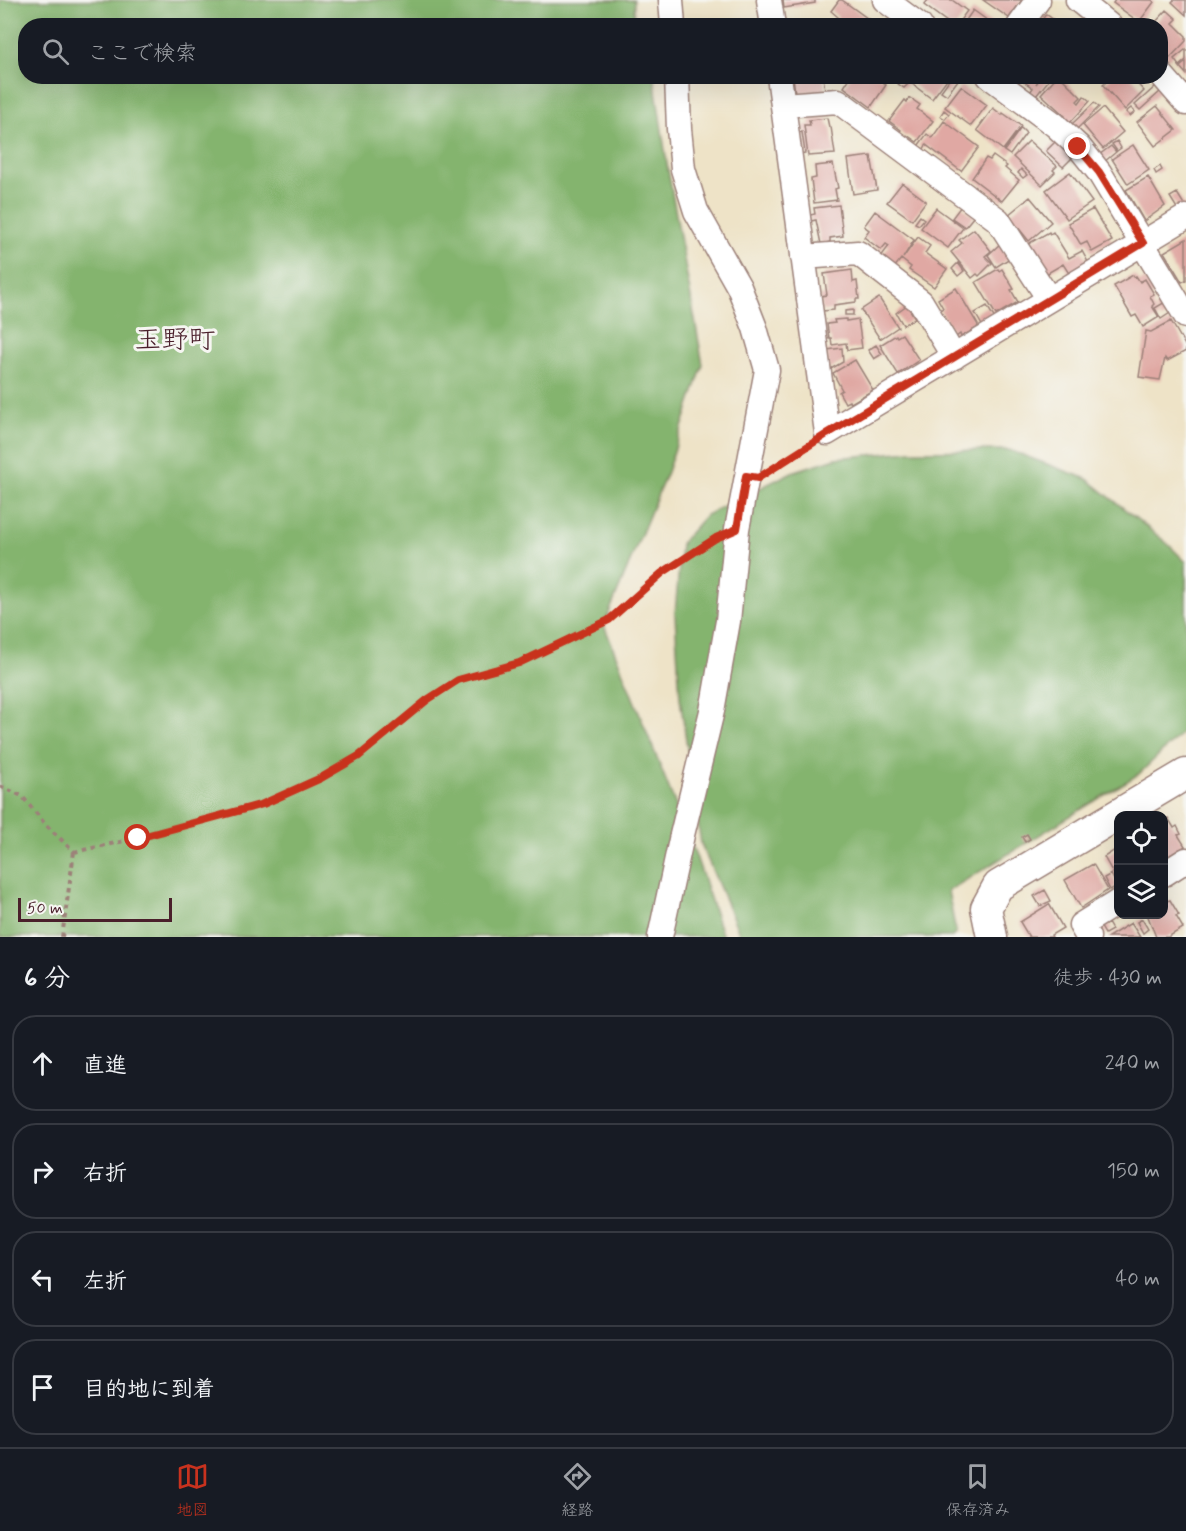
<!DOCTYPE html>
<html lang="ja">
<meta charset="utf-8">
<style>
:root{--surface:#171b24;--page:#20242c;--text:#f1f3f6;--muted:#9ea1a6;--line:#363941;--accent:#c8321e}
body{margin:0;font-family:Mynerve,"Klee One",sans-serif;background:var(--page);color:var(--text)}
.controls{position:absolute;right:18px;bottom:18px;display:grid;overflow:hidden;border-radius:12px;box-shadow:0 6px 24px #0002}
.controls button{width:54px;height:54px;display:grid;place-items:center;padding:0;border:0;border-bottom:2px solid var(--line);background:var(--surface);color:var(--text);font:30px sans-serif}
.scale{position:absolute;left:18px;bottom:15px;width:154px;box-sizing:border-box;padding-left:6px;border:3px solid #4a1f2b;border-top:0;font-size:16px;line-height:21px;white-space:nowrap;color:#4a1f2b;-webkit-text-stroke:4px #f6f6f2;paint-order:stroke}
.stop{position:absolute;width:18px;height:18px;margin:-14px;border:4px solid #c8321e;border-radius:50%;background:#fff}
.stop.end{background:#c8321e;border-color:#fff;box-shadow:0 2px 6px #0008}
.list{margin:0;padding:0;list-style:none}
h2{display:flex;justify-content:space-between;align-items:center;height:78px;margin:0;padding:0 24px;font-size:26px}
h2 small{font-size:20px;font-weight:400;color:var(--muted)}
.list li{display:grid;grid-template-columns:39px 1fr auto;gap:18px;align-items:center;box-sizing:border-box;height:96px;margin:0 12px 12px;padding:0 12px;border:2px solid var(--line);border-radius:24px}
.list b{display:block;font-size:22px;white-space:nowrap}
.list em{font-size:20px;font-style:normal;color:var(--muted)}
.icon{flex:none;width:33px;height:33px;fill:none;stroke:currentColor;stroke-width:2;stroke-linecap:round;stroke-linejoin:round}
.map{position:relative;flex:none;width:1186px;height:937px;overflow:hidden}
.search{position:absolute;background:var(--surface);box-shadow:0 6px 24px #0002;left:18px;right:18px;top:18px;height:66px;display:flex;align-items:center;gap:15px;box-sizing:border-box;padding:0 21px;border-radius:24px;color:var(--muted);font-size:22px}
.sheet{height:510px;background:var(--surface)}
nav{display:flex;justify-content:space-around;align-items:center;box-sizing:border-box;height:84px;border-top:2px solid var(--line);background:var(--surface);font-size:16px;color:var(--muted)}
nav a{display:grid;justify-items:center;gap:3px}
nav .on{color:var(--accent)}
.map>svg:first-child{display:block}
.forest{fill:#84b46e;stroke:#676a4c;stroke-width:1.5}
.building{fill:#e0a8a3}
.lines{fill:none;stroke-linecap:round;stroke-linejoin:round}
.minor-casing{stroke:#9c8179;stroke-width:27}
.tertiary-casing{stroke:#9c8179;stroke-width:33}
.path{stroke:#9c8179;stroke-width:4;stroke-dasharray:4.5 4.5;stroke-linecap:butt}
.minor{stroke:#fff;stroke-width:24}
.tertiary{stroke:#fff;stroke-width:30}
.route{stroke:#c8321e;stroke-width:8}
.labels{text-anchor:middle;stroke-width:6;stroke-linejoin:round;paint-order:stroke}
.quarter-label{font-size:27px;fill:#4a1f2b;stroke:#f6f6f2}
</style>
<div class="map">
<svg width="1186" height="937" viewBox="0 0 1186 937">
<rect width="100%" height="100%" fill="#f6f6f2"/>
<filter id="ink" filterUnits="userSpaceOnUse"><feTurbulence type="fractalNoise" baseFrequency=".0167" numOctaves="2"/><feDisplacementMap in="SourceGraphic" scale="12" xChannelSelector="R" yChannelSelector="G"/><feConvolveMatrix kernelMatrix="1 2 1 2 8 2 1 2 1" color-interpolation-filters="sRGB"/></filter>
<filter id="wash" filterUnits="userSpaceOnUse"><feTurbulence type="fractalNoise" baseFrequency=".008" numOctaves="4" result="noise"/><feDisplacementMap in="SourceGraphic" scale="24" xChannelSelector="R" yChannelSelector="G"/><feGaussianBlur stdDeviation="1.35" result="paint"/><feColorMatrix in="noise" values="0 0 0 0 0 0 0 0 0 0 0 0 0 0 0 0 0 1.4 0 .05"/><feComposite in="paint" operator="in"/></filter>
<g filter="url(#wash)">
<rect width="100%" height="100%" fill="#eee3c7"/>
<!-- forest -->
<path class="forest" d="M0,0H634V26H26V76L654,77L667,164L703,365L667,472L604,625L696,856L723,937H0Z
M1009,450L1087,479L1168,544L1186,562V729L1139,774L948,891L956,933L952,937H741L701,844L680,698L675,614L681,543L706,515L792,472L836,458L910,451Z"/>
<g id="blocks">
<!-- building -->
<path class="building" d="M783,0H815V3L784,8Z
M839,0H842L871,21L868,26H831L838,17L831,11Z
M928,0H952L967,11L956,26H945L947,22L924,5Z
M983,0H1022L1009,18Z
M1115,0H1152L1154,2L1139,22L1113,3Z
M1174,0H1186V15L1172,2Z
M973,10L995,26H962Z
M1167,10L1177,19L1173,23L1186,36V41L1169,59L1160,50V26H1152Z
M1046,14L1062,26H1038Z
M1186,49V60L1179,66L1174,59Z
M1186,62V74L1180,67Z
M793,76H823L825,90L795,93Z
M851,76H879L886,81L884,84L886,85L871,107L844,87Z
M906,76H943L947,79L932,99L904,78Z
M952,76H961L947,95L941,91Z
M1012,76H1041L1036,84L1042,76H1052L1036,96L1030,92L1033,88L1020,79L1018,81Z
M1057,76H1060L1081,97L1077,101L1079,103L1084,96L1090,101L1069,124L1063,118L1065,116L1041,94Z
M1112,76H1130L1144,91L1125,110L1103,85Z
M902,80L908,84L904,88L898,84Z
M961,86L987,105L971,126L945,107Z
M1156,86L1161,91L1140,110L1135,105Z
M910,98L920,105L917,109L933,121L917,142L907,135L906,137L900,132L901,130L889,121L905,100L907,102Z
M1094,103L1099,107L1077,129L1072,124Z
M1157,106L1176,130L1155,146L1137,122Z
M993,108L1002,115L1003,113L1021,126L1003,150L977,130Z
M1103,108L1123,132L1103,149L1083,125Z
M1131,108L1135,112L1130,116L1126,112Z
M944,110L949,114L945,119L940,116Z
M827,118L829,127H831L835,154L808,156L804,125H810L809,120Z
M944,121L979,147L961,171L926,145L924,149L918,146L927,134L932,138Z
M1021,128L1026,133L1010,155L1004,151Z
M802,132L805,153L800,154L797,133Z
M1029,141L1057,166L1053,170L1055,172L1042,185L1013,157Z
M1056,141L1073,157L1063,167L1046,151Z
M1117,141L1121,148L1117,151L1112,144Z
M1133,145L1149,170L1128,184L1112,159Z
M1111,146L1116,152L1104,162L1099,155Z
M871,156L877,190L853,194L848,159Z
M993,156L1007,166L1005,168L1019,180L1002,201L972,178L986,158L990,160Z
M833,164L838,188L835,189L837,200L814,203L811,179L816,178L815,166Z
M1160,166L1162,170L1156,174L1154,170Z
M1021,169L1027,175L1023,178L1018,173Z
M1070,172L1092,202L1067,219L1046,190Z
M1148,177L1165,206L1144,221L1126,190Z
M902,183L926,201L912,220L887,202Z
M1177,193L1185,206L1178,210L1170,197Z
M1030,197L1051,222L1029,241L1008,215Z
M839,205L843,236L830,238V242L821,244L816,220L811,221L810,215L815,214L814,208Z
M961,206L974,216L965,227L952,218Z
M936,208L963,228L948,248L921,228Z
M1093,209L1112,241L1092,252L1087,242L1081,245L1068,223Z
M875,211L914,240L903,258L918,237L930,246L925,253L947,269L934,287L909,270L911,267L901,259L894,268L880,258L889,246L886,244L881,250L864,237L869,230L864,226Z
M920,216L924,219L919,225L915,223Z
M974,229L991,251L985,256L992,263L979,276L977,274L972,278L951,252L962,243L959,240Z
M1049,232L1050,234L1053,232L1069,258L1082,251L1089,264L1070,275L1063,264L1046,274L1028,244Z
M1186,239V280L1182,282L1164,252Z
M1000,244L1010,258L996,267L988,255Z
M958,263L964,271L958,276L952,269Z
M998,269L999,271L1002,269L1014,289L1011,290L1018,302L996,315L976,282Z
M852,270L853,282L857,281L859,299H856V302L834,305V310L822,311L820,296L827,295L824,274Z
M1133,275L1134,277L1136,276L1140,282L1145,279L1154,294L1150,296L1154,304L1152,306L1159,317L1143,327L1136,315L1132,317L1114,286Z
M956,288L978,325L977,328L961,337L960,334L956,337L940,310L943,308L938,299Z
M879,298L898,327L880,339L861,310Z
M1167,301L1173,311L1161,319L1155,308Z
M907,305L915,318L903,325L896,313Z
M987,306L995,319L983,327L975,313Z
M853,310V315H845V311Z
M846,319V321L858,319L862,348L847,350L846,343L832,345L831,338H829L827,324L835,323L834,320Z
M1171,321L1186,347V351L1167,361L1165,358L1160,380L1139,377L1146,331L1151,332Z
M902,334L919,360L898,374L880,345L896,335L897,337Z
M876,345L882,354L874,359L868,350Z
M842,348L843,362L829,370L827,350Z
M855,360L873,390L851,403L849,401L845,403L839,392L842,390L833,373Z
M1168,818L1174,828L1177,826L1181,834L1178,835L1185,846L1164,860V821Z
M1027,834L1030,839L1025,842L1022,837Z
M1118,848V882L1104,857Z
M1093,864L1108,890L1081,908L1065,880Z
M1111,874L1117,886L1110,890L1104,878Z
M1045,890L1051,901L1040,906L1034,896Z
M1166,900L1167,901L1170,900L1179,915L1176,916L1183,928L1168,937H1156L1147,914H1164V901Z
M1049,904L1063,928L1051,935L1052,937H1029L1020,922Z
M1142,919L1148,929L1143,933L1137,922Z
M1108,923L1112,930L1105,934L1101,927Z
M1131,923L1140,937H1108Z"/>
</g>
</g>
<g filter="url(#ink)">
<use href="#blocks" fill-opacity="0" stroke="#9c8179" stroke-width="1.5"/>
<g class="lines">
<defs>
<path id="minor" d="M671,0L673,26
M769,0L773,26
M885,0L920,26
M1078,0L1110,26
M1019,26L1038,0
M1160,73L1186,103
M779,76L827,433L1186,217
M989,76L1055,125L1079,147L1099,172L1186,316
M783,105L838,101L998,220L1049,299
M803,257L858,253L921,302L954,357
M1164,874L1186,860
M660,937L682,835L712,711L728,621L737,529L767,370L755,328L739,287L696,211L683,169L679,129L677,76
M1088,937L1081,925L1118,902"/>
<path id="tertiary" d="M992,937L986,908L998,886L1186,774"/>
</defs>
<!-- minor casing -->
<use href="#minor" class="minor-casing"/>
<!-- tertiary casing -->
<use href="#tertiary" class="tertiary-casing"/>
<!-- path -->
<path class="path" d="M771,470L810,445
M0,786L22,796L45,824L74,852
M74,852L138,838L263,804L321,778L359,756L427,700L458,680L519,663L609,620L662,573L714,539
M62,937L74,852"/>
<!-- minor -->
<use href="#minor" class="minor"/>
<!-- tertiary -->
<use href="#tertiary" class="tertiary"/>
</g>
</g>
<g class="lines" filter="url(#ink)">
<!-- route -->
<path class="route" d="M138,838L263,804L321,778L359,756L427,700L458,680L519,663L609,620L662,573L716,538L737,529L746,476L758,478L827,434L1143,243L1099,172L1078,147"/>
</g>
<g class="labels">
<!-- quarter labels -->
<g class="quarter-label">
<text x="175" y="348">玉野町</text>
</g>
</g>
</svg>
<div class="controls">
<button><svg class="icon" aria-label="locate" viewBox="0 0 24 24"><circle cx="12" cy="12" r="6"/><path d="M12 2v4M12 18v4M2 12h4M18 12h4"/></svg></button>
<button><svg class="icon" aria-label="layers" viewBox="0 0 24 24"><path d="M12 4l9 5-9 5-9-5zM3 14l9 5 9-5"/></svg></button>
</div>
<div class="scale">50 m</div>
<div class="stop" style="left:138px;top:838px"></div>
<div class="stop end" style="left:1078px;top:147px"></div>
<div class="search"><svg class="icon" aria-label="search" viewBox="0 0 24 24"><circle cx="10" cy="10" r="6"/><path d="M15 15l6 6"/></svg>ここで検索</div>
</div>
<section class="sheet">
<h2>6 分<small>徒歩 · 430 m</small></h2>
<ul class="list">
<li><svg class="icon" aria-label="ahead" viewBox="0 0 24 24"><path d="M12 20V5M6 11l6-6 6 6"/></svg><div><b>直進</b></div><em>240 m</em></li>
<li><svg class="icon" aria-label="right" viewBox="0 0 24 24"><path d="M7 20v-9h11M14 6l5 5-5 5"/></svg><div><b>右折</b></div><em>150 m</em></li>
<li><svg class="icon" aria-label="left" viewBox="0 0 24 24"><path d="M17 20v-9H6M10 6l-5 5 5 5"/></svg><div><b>左折</b></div><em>40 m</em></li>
<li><svg class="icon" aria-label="arrive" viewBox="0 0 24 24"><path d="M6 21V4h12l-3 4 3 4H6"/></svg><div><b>目的地に到着</b></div></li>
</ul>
</section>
<nav>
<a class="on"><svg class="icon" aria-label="map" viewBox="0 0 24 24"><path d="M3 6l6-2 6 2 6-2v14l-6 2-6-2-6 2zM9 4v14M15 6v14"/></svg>地図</a>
<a><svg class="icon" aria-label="directions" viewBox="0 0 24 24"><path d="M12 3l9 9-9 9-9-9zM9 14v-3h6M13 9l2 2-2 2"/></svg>経路</a>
<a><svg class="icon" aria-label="saved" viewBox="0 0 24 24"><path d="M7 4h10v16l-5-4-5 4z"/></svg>保存済み</a>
</nav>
